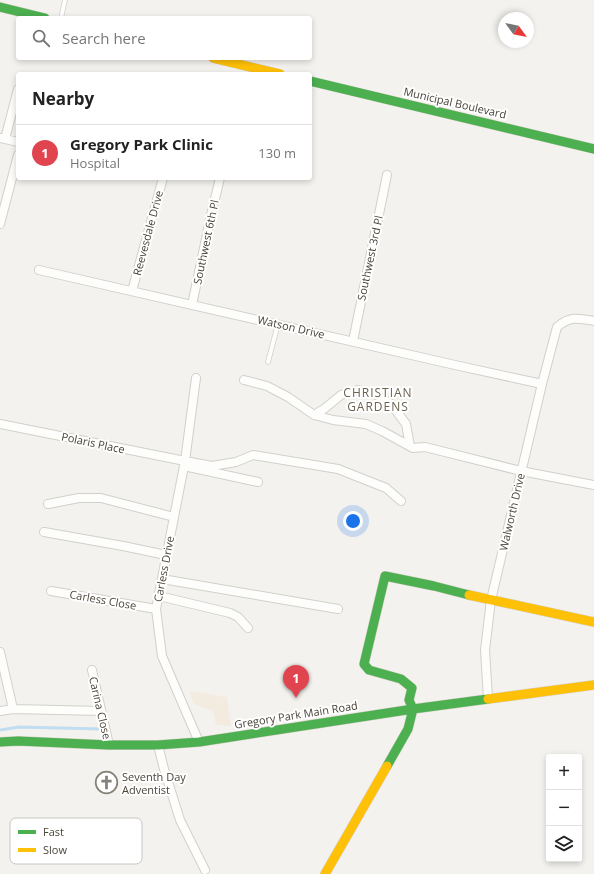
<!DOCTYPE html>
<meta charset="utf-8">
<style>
:root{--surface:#fff;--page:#f2f2f2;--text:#222;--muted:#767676;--line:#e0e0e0;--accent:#868178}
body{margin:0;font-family:"Open Sans",sans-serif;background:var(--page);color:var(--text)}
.controls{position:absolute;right:12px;bottom:12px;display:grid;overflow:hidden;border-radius:4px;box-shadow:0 2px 6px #0003}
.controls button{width:36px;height:36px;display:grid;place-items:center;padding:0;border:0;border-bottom:1px solid var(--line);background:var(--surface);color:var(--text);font:20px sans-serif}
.compass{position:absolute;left:498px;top:12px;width:36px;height:36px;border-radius:50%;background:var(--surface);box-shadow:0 2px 6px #0003;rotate:123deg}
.you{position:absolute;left:353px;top:521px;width:14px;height:14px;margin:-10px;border:3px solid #fff;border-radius:50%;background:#1a73e8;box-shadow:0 0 0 6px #1a73e833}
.badge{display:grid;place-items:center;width:26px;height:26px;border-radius:50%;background:var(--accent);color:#fff;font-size:13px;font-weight:700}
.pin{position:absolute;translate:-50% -33px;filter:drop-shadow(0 1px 2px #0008)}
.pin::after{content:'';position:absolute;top:21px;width:14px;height:12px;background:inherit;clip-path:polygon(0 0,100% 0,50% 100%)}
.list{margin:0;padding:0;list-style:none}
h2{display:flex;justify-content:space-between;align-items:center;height:52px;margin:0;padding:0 16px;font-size:17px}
h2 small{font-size:13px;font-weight:400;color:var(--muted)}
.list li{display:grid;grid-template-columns:26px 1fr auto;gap:12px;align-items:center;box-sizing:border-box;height:56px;padding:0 16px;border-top:1px solid var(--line)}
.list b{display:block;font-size:15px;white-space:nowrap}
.list p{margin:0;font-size:13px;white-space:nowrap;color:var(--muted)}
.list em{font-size:13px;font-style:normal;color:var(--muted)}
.icon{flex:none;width:22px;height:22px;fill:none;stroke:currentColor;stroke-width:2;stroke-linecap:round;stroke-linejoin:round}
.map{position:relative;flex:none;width:594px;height:874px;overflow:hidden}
.search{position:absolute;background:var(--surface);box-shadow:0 2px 6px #0003;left:16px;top:16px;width:296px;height:44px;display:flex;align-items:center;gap:10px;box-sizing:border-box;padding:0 14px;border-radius:4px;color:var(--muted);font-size:15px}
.panel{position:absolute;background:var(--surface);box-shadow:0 2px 6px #0003;left:16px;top:72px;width:296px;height:108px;border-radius:4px}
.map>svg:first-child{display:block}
.commercial{fill:#f3ebdf}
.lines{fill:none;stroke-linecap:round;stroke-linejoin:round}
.stream{stroke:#c0ddf1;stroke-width:3}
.lane-casing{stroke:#d2d0cb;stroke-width:5.5}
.street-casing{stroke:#d2d0cb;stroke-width:10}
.fast-casing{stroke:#d3cfc5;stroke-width:10}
.slow-casing{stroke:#d3cfc5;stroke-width:10}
.lane{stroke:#fdfdfc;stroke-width:4}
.street{stroke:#fdfdfc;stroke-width:8}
.fast{stroke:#4caf50;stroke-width:9}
.slow{stroke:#ffc107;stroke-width:9}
.labels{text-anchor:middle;stroke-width:4;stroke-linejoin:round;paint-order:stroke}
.street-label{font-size:11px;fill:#4b4439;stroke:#fff}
.poi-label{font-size:11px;fill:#4b4439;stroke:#fff;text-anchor:start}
.neighbourhood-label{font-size:12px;letter-spacing:1px;fill:#6e6250;stroke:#fff}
.key{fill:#fff;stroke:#c9c7c4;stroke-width:1}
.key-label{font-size:11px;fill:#4b4439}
</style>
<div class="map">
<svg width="594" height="874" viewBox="0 0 594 874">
<rect width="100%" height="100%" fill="#f4f2ee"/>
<!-- commercial -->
<path class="commercial" d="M189,691L227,697L231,726L216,725L213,711L194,704Z"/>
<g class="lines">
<!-- stream -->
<path class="stream" d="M0,730L19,727L101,729"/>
<defs>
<path id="lane" d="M61,18L65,0
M268,362L278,324"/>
<path id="street" d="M1,138L18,142
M5,139L18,89
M0,224L18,155
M39,270L455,365L542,384
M132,291L163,178
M192,305L211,215L220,178
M353,341L387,175
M196,378L185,461L156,609L162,656L199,742
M244,380L267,386L288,397L314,415L333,420L366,424L382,431L413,448L425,447L521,471L594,485
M314,415L324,409L341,395L358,390L375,394L391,404L406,424L410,446
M0,424L185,461L212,466L236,462L253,455L338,469L386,488L401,501
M184,466L258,482
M48,504L79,498H101L174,517
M44,532L123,546L166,555
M162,579L338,609
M51,591L156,609
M159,596L230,613L238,617L248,628
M0,652L13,709
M92,670L109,745
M488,699L485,650L491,600L542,384L557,327C570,316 578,318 594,321
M0,711L13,709L101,711
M158,745L164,769L180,820L205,870"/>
<path id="fast" d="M0,7L45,18
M310,81L594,149
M0,742L18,741L109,745H158L199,742L413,709L488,699
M387,766L408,729L413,709L409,700L412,688L401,679L369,670L364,664L385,576L434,586L469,595"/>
<path id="slow" d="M213,58L280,74
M469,595L594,622
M488,699L594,685
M325,874L387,766"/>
</defs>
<!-- lane casing -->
<use href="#lane" class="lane-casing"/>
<!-- street casing -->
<use href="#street" class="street-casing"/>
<!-- fast casing -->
<use href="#fast" class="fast-casing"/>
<!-- slow casing -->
<use href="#slow" class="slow-casing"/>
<!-- lane -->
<use href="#lane" class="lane"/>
<!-- street -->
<use href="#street" class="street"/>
<!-- fast -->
<use href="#fast" class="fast"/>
<!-- slow -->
<use href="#slow" class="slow"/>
</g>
<!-- icons -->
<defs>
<symbol id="church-ring" viewBox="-11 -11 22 22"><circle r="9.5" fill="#fff" stroke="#868178" stroke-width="1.5"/><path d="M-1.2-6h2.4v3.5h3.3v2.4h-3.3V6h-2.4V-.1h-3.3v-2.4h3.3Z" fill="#868178"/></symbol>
</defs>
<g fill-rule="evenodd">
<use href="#church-ring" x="94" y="770" width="25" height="25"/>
</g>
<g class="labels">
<!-- street labels -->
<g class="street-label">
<text transform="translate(455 103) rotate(13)" y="4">Municipal Boulevard</text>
<text transform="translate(148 233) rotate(-75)" y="4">Reevesdale Drive</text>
<text transform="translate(206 242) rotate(-78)" y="4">Southwest 6th Pl</text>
<text transform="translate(370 258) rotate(-78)" y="4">Southwest 3rd Pl</text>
<text transform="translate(291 327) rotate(13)" y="4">Watson Drive</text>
<text transform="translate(93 443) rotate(12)" y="4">Polaris Place</text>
<text transform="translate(512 512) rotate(-77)" y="4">Walworth Drive</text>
<text transform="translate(164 569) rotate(-79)" y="4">Carless Drive</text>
<text transform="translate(103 600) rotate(10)" y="4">Carless Close</text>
<text transform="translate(100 708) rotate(77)" y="4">Carina Close</text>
<text transform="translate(296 715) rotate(-9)" y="4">Gregory Park Main Road</text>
</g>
<!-- poi labels -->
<g class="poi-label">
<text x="122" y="781">Seventh Day<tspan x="122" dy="13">Adventist</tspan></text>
</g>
<!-- neighbourhood labels -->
<g class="neighbourhood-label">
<text x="378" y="397">CHRISTIAN<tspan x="378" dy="14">GARDENS</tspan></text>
</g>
</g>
<!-- legend -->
<rect x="10" y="818" width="132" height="46" rx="6" class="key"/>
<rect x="18" y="830" width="18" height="4" fill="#4caf50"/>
<rect x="18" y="848" width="18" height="4" fill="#ffc107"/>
<g class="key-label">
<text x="43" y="836">Fast</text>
<text x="43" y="854">Slow</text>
</g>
</svg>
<div class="controls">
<button>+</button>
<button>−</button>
<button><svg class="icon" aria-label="layers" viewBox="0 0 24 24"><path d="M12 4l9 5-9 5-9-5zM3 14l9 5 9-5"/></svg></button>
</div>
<svg class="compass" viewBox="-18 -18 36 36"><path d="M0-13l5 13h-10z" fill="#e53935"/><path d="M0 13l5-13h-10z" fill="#767676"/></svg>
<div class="you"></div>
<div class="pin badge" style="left:296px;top:698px;background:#e0444e">1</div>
<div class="search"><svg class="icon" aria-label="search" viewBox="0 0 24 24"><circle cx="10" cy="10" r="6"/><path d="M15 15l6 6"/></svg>Search here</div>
<section class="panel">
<h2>Nearby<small></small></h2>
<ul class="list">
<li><span class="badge" style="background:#e0444e">1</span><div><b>Gregory Park Clinic</b><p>Hospital</p></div><em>130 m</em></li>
</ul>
</section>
</div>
